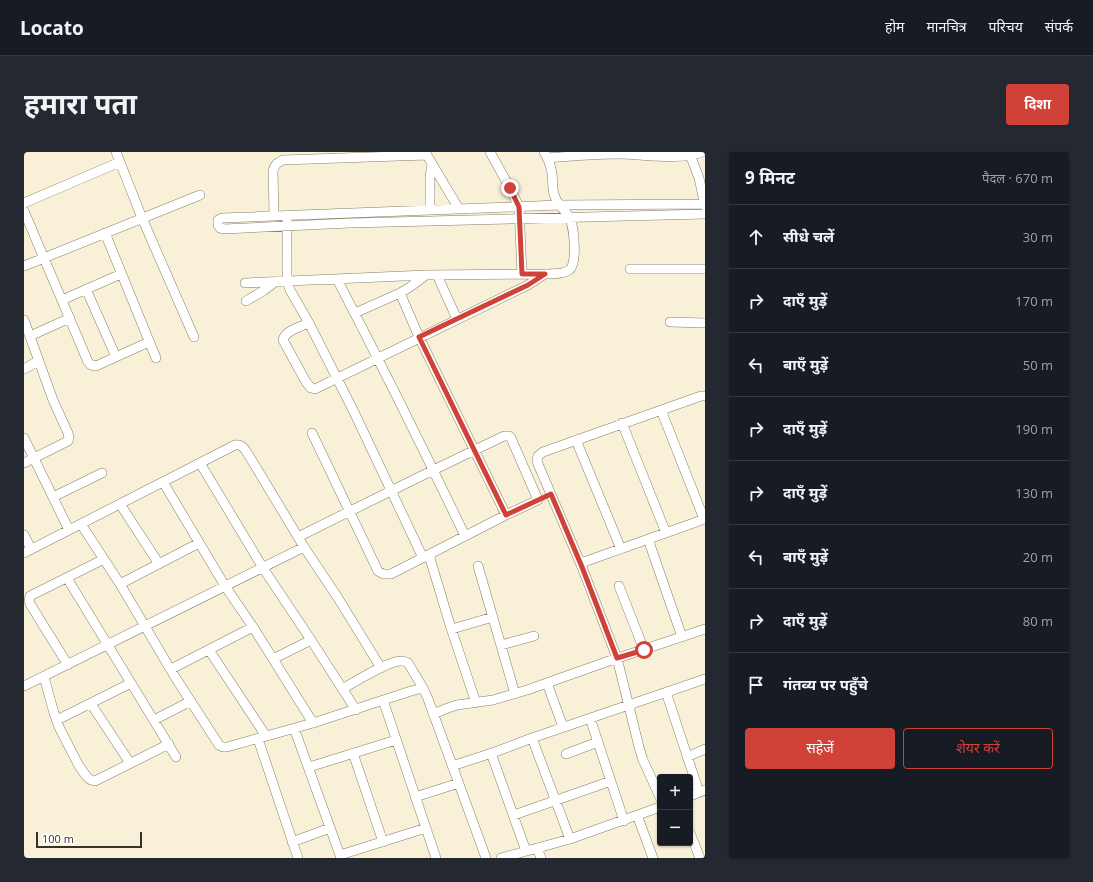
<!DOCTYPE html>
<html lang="hi">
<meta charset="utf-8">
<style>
:root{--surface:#171b24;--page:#242831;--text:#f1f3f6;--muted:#9ea1a6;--line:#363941;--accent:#d04238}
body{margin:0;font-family:"Open Sans","Noto Sans Devanagari",sans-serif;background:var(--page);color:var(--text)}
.controls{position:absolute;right:12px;bottom:12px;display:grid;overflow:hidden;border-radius:4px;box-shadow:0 1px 3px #0004}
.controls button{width:36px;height:36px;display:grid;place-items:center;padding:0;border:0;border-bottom:1px solid var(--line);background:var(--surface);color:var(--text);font:20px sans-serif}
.scale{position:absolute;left:12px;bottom:10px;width:106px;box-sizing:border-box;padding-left:4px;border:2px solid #36332a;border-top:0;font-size:11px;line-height:14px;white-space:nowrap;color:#36332a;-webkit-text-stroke:3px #fff;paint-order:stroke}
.stop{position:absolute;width:12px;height:12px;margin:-9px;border:3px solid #d04238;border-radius:50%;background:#fff}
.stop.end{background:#d04238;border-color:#fff;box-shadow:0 1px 4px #0008}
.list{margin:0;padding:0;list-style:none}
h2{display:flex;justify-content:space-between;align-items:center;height:52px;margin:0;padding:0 16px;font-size:17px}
h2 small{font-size:13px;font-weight:400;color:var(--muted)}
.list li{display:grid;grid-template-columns:26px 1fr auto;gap:12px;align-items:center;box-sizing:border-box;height:64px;padding:0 16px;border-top:1px solid var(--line)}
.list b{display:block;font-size:15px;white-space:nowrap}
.list em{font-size:13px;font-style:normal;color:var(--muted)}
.actions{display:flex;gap:8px;padding:12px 16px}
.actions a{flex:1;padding:9px 0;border:1px solid var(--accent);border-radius:4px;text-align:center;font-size:14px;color:var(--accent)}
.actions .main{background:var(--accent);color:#fff}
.icon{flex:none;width:22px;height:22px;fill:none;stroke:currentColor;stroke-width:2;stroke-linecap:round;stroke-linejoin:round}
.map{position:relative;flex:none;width:681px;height:706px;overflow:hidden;border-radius:4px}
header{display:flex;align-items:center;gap:24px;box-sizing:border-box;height:56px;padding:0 20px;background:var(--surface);border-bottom:1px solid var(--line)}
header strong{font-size:19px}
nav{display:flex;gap:22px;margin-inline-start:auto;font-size:14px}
.intro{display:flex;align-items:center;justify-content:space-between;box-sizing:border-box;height:96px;padding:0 24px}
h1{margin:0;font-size:28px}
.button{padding:10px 18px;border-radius:4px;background:var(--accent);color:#fff;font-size:14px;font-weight:700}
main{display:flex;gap:24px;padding:0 24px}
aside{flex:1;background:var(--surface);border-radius:4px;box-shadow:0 1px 3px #0004}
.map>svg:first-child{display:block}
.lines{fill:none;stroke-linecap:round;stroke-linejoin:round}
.minor-casing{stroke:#867f68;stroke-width:10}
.minor{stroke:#fff;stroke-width:9}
.route{stroke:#d04238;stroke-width:5}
</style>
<header>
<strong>Locato</strong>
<nav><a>होम</a><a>मानचित्र</a><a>परिचय</a><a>संपर्क</a></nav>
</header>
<div class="intro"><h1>हमारा पता</h1><a class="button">दिशा</a></div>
<main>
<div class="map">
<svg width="681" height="706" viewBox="0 0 681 706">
<rect width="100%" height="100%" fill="#f8f0d7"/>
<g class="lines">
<defs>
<path id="minor" d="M92,0L118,66L170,185
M401,0L435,57
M466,0L486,36L495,55L498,122
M665,0L675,26L681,54
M523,6C547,4 571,2 595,2C618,2 657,9 678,0
M0,51L96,10
M681,52L536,53L198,66L194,68V73L196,76L201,77L326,71L681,62
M406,58V25L408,12
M0,59L64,210L67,213L72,214L125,190
M250,63L249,19C251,12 253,11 259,8L403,3
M263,68V129L266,138L285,171L330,260L399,406
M81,81L132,206
M0,114L176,43
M606,117H681
M413,123L433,167
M313,127C357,212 400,298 441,384
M221,131L402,123L521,122C528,121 539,123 545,118C554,113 550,73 545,65C541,58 534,53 531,45C527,36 530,26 527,17C526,11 523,5 520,0
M62,137L92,205
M376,141L395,185L482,363
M38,148L97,122
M222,149L239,139L251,130
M331,161L376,141L386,135L402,123
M0,168L29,248L44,281L45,286L44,289L0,311
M646,170L681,171
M285,171C277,175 261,178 259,188L282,230L287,236L291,237L504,133L521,122
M6,184L46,166
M0,217L14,209
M637,258L680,367
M598,271L642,381
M0,286L45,378
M552,288L597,397
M176,311L239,416L287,488L332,558
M139,330L201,434L229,475L289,571
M29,345L78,321
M96,352L135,412
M57,372L96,432L151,525L195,593L199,595H203L289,571L387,539L399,536L404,547L462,706
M0,383L7,397
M274,385C342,351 411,317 480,284H485L487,286L514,348L482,363L367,422H359L354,419L288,281
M624,387L658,485
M0,401L211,293C218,292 220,296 224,302L280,395L314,446L357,516
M405,403L426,473L452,551
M557,411L681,367
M454,414L491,542
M43,426L107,531L152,605
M96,432L175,391
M595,434L620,498
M428,477L469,465
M477,493L510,484
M185,498L242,584
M249,507L287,488
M44,513L6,452L5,448L6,444L80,407
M147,517L229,475
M20,525L30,561L35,575L55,614L63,625L67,628L71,629L145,592
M523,531L539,575
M0,534L280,395
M318,537C331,530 365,508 378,509C380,509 382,510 384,511L399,536
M642,540L675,640
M359,548L412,706
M67,552L106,611
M409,562L424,556L433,553L469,548L503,538L582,510L681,477
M566,566L600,669
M33,568L107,531
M130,568L167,549
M270,576L317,706
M508,586L546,687
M234,587L274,706
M329,601L359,690
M467,601L502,699
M542,602L574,590
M663,605L681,597
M428,614L471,600L508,586L681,527
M285,615L372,588
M666,644L681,638
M391,645L435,631
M636,645L619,608L615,595L593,506L558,415L514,312L513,307L514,304L519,300L677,244H681
M490,663L587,629
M613,663L629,706
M666,681L676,706
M268,690L306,676
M513,696L517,706
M316,703L402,676
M477,706L546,687L636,655"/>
</defs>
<!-- minor casing -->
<use href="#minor" class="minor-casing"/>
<!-- minor -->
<use href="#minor" class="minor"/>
</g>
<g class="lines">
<!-- route -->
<path class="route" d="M486,36L495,55L498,122H521L504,133L395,185L482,363L527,342L558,415L593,506L620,498"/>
</g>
</svg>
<div class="controls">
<button>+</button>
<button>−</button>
</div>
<div class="scale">100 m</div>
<div class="stop" style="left:620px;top:498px"></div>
<div class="stop end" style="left:486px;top:36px"></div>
</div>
<aside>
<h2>9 मिनट<small>पैदल · 670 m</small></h2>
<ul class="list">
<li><svg class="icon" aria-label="ahead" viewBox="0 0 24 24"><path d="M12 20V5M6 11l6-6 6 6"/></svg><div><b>सीधे चलें</b></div><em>30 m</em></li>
<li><svg class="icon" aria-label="right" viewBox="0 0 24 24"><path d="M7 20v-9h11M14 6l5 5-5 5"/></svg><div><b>दाएँ मुड़ें</b></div><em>170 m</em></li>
<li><svg class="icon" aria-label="left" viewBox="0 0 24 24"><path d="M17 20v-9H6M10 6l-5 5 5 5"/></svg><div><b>बाएँ मुड़ें</b></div><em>50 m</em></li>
<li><svg class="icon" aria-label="right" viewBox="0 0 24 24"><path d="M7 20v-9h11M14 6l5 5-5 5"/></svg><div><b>दाएँ मुड़ें</b></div><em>190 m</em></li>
<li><svg class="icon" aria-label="right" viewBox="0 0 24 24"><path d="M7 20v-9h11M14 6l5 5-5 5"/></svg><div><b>दाएँ मुड़ें</b></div><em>130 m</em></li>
<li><svg class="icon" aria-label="left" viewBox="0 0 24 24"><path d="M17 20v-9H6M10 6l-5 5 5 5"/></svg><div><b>बाएँ मुड़ें</b></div><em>20 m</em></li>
<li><svg class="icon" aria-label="right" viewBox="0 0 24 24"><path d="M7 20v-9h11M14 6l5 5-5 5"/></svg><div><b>दाएँ मुड़ें</b></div><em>80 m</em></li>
<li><svg class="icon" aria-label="arrive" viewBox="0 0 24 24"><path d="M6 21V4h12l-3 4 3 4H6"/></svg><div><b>गंतव्य पर पहुँचे</b></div></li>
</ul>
<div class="actions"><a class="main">सहेजें</a><a>शेयर करें</a></div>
</aside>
</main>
